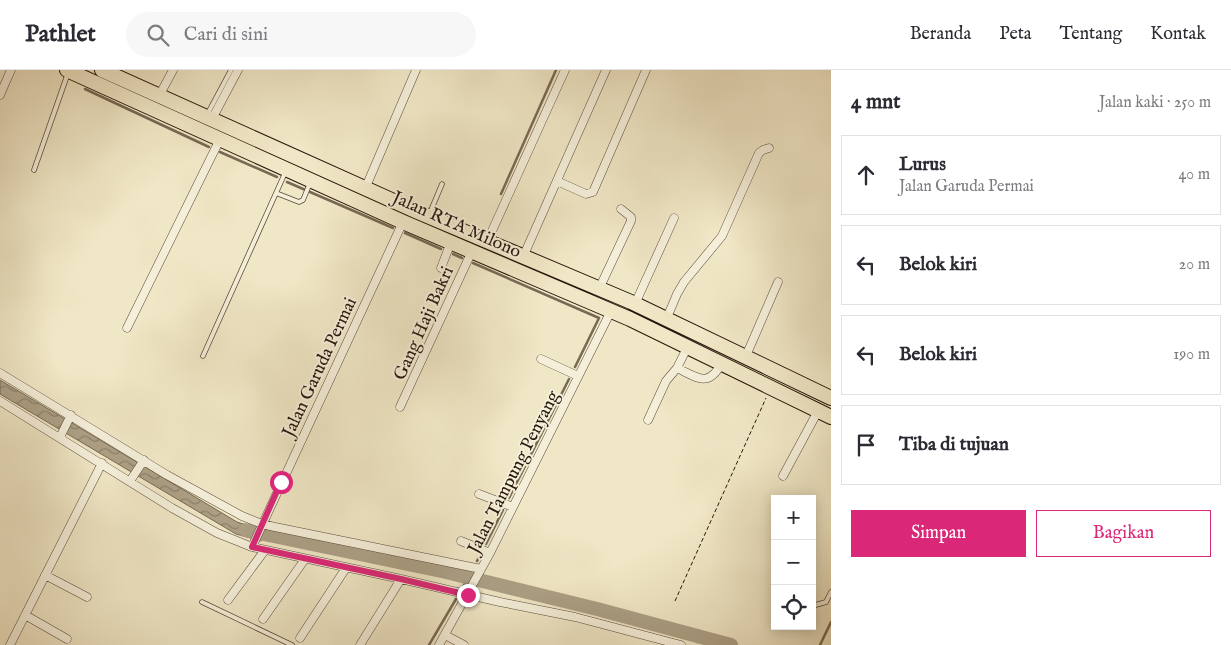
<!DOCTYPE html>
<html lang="id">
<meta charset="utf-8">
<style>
:root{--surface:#fff;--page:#f7f7f7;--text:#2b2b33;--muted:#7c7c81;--line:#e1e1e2;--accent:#db2777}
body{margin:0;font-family:"IM FELL English",serif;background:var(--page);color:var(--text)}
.controls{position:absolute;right:15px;bottom:15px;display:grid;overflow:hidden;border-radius:0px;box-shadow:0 2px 12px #0003}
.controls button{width:45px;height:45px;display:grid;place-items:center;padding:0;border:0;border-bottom:1px solid var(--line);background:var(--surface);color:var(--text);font:25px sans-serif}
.stop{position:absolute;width:15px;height:15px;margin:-11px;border:4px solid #db2777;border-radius:50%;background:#fff}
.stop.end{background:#db2777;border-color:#fff;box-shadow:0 1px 5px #0008}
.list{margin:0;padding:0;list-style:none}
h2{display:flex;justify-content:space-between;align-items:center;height:65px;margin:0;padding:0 20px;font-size:21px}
h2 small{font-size:16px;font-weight:400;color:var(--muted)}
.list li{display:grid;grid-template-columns:32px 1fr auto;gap:15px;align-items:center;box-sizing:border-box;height:80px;margin:0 10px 10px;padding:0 10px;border:1px solid var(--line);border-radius:0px}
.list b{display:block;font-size:19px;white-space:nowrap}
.list p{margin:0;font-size:16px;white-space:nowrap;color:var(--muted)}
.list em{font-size:16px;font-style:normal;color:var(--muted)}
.actions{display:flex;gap:10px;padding:15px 20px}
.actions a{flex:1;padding:11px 0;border:1px solid var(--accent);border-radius:0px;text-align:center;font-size:18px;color:var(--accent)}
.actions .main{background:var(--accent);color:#fff}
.icon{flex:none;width:28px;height:28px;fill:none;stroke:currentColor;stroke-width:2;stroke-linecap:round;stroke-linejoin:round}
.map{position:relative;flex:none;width:831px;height:575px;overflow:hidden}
header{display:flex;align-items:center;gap:30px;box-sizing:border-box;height:70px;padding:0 25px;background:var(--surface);border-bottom:1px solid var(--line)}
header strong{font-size:24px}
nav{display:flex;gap:28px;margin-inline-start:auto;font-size:18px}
.search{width:350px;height:45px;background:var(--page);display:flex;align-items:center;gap:12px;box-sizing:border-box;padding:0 18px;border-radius:28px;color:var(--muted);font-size:19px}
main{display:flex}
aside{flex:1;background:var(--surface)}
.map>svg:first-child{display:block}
.water{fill:url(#water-waves);stroke:#776954}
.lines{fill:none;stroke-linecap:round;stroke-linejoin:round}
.stream{stroke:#776954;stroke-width:2.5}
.river{stroke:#aca086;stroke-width:14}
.lane-casing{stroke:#594a39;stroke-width:5.5}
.street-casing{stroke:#594a39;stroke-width:9}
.highway-casing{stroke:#27160a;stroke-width:16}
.path{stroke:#27160a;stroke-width:1;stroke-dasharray:4 2.5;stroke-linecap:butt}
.lane{stroke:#f5efda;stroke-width:4}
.street{stroke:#f5efda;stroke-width:8}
.highway{stroke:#f0e7c6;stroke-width:14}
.route{stroke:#db2777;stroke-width:6}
.labels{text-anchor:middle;stroke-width:4;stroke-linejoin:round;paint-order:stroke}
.street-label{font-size:18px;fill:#27160a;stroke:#f5efda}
</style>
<header>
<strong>Pathlet</strong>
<div class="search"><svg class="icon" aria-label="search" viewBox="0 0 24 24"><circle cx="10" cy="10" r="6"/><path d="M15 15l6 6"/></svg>Cari di sini</div>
<nav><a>Beranda</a><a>Peta</a><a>Tentang</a><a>Kontak</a></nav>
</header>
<main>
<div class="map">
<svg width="831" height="575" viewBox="0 0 831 575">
<defs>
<pattern id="water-waves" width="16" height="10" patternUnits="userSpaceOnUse" patternTransform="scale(1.25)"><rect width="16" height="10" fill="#aca086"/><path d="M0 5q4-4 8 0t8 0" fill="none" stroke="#8c816c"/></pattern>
</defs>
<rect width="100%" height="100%" fill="#f0e7c6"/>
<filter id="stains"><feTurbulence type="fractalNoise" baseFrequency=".004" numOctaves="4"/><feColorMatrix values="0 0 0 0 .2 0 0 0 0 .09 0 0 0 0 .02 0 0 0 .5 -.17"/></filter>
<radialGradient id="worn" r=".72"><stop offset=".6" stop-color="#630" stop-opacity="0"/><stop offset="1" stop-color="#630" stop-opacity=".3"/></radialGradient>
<!-- water -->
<path class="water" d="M0,310L237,452L264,461L261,471L236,464L0,324Z"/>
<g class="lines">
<!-- stream -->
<path class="stream" d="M85,19L209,77
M220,82L277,107
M287,112L393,158
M501,124L556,0
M405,163L441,179
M453,184L462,188
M473,193L599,248L575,297
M509,428L569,309
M486,474L503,440
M477,491L480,486
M463,517L471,503
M697,572L699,567
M429,575L456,529
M820,575L831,552"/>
<!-- river -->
<path class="river" d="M245,460L446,502L597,539L731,575"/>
<defs>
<path id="lane" d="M208,43L231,0
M34,100L68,3
M276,123L299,132L303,130L310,113
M429,145L442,114
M203,286L285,103
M202,532L292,575
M812,536L826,532L831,522"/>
<path id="street" d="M0,25L11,0
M159,26L173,0
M212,49L238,0
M557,111L586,124L593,122L646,0
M365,119L416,0
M487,172L565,0
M523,187L606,0
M441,198L451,172
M599,219L631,151V147L621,139
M635,234L674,148
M666,250L677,224L684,212L722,166L759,83L763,80L769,78
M127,258L221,67
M746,286L778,212
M541,289L578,306
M677,298C698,308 708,318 722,293
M0,303L167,405L242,446L262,454L275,457L481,499
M0,331L172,438L217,463L252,477L401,509L500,532L575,547L681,575
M400,337L472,181
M648,350L666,311L677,298L688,276
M60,367L71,345
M783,406L818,341
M130,411L144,390
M479,424L513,437
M461,471L490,483
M252,477L403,152
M45,505L87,527
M228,530L265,480
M25,545L67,569
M263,549L305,489
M445,565L464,575
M300,568L346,498
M10,575L102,393
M360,575L401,509
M439,575L490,483L611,241"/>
<path id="highway" d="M67,0L403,152L630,249L831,347
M102,0L418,142L631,232L831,328"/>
</defs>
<!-- lane casing -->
<use href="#lane" class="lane-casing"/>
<!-- street casing -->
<use href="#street" class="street-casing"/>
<!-- highway casing -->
<use href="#highway" class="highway-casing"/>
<!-- path -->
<path class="path" d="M675,531L766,328"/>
<!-- lane -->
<use href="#lane" class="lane"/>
<!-- street -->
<use href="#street" class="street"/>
<!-- highway -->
<use href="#highway" class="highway"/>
</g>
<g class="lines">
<!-- route -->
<path class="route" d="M281,412L252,477L401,509L468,525"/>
</g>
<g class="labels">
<!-- street labels -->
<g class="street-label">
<text transform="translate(457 154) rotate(24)" y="6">Jalan RTA Milono</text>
<text transform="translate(423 253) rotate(-66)" y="6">Gang Haji Bakri</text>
<text transform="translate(319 297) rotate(-65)" y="6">Jalan Garuda Permai</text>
<text transform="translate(513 402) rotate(-63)" y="6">Jalan Tampung Penyang</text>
</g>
</g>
<rect width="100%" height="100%" filter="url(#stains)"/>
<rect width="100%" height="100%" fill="url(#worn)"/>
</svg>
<div class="controls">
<button>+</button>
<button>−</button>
<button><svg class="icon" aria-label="locate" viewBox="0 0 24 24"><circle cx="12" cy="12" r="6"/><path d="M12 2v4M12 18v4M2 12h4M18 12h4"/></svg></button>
</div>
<div class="stop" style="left:281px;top:412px"></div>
<div class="stop end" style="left:468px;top:525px"></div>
</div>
<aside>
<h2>4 mnt<small>Jalan kaki · 250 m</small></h2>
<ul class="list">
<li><svg class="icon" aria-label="ahead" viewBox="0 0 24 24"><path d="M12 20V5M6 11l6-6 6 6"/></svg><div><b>Lurus</b><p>Jalan Garuda Permai</p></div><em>40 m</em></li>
<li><svg class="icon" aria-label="left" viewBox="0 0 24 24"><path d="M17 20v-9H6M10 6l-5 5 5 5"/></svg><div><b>Belok kiri</b></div><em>20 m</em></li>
<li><svg class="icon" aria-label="left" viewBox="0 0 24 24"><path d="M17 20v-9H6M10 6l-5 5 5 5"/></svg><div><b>Belok kiri</b></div><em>190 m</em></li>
<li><svg class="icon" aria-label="arrive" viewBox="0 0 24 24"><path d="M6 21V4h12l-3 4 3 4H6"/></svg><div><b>Tiba di tujuan</b></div></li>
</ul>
<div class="actions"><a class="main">Simpan</a><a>Bagikan</a></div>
</aside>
</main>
